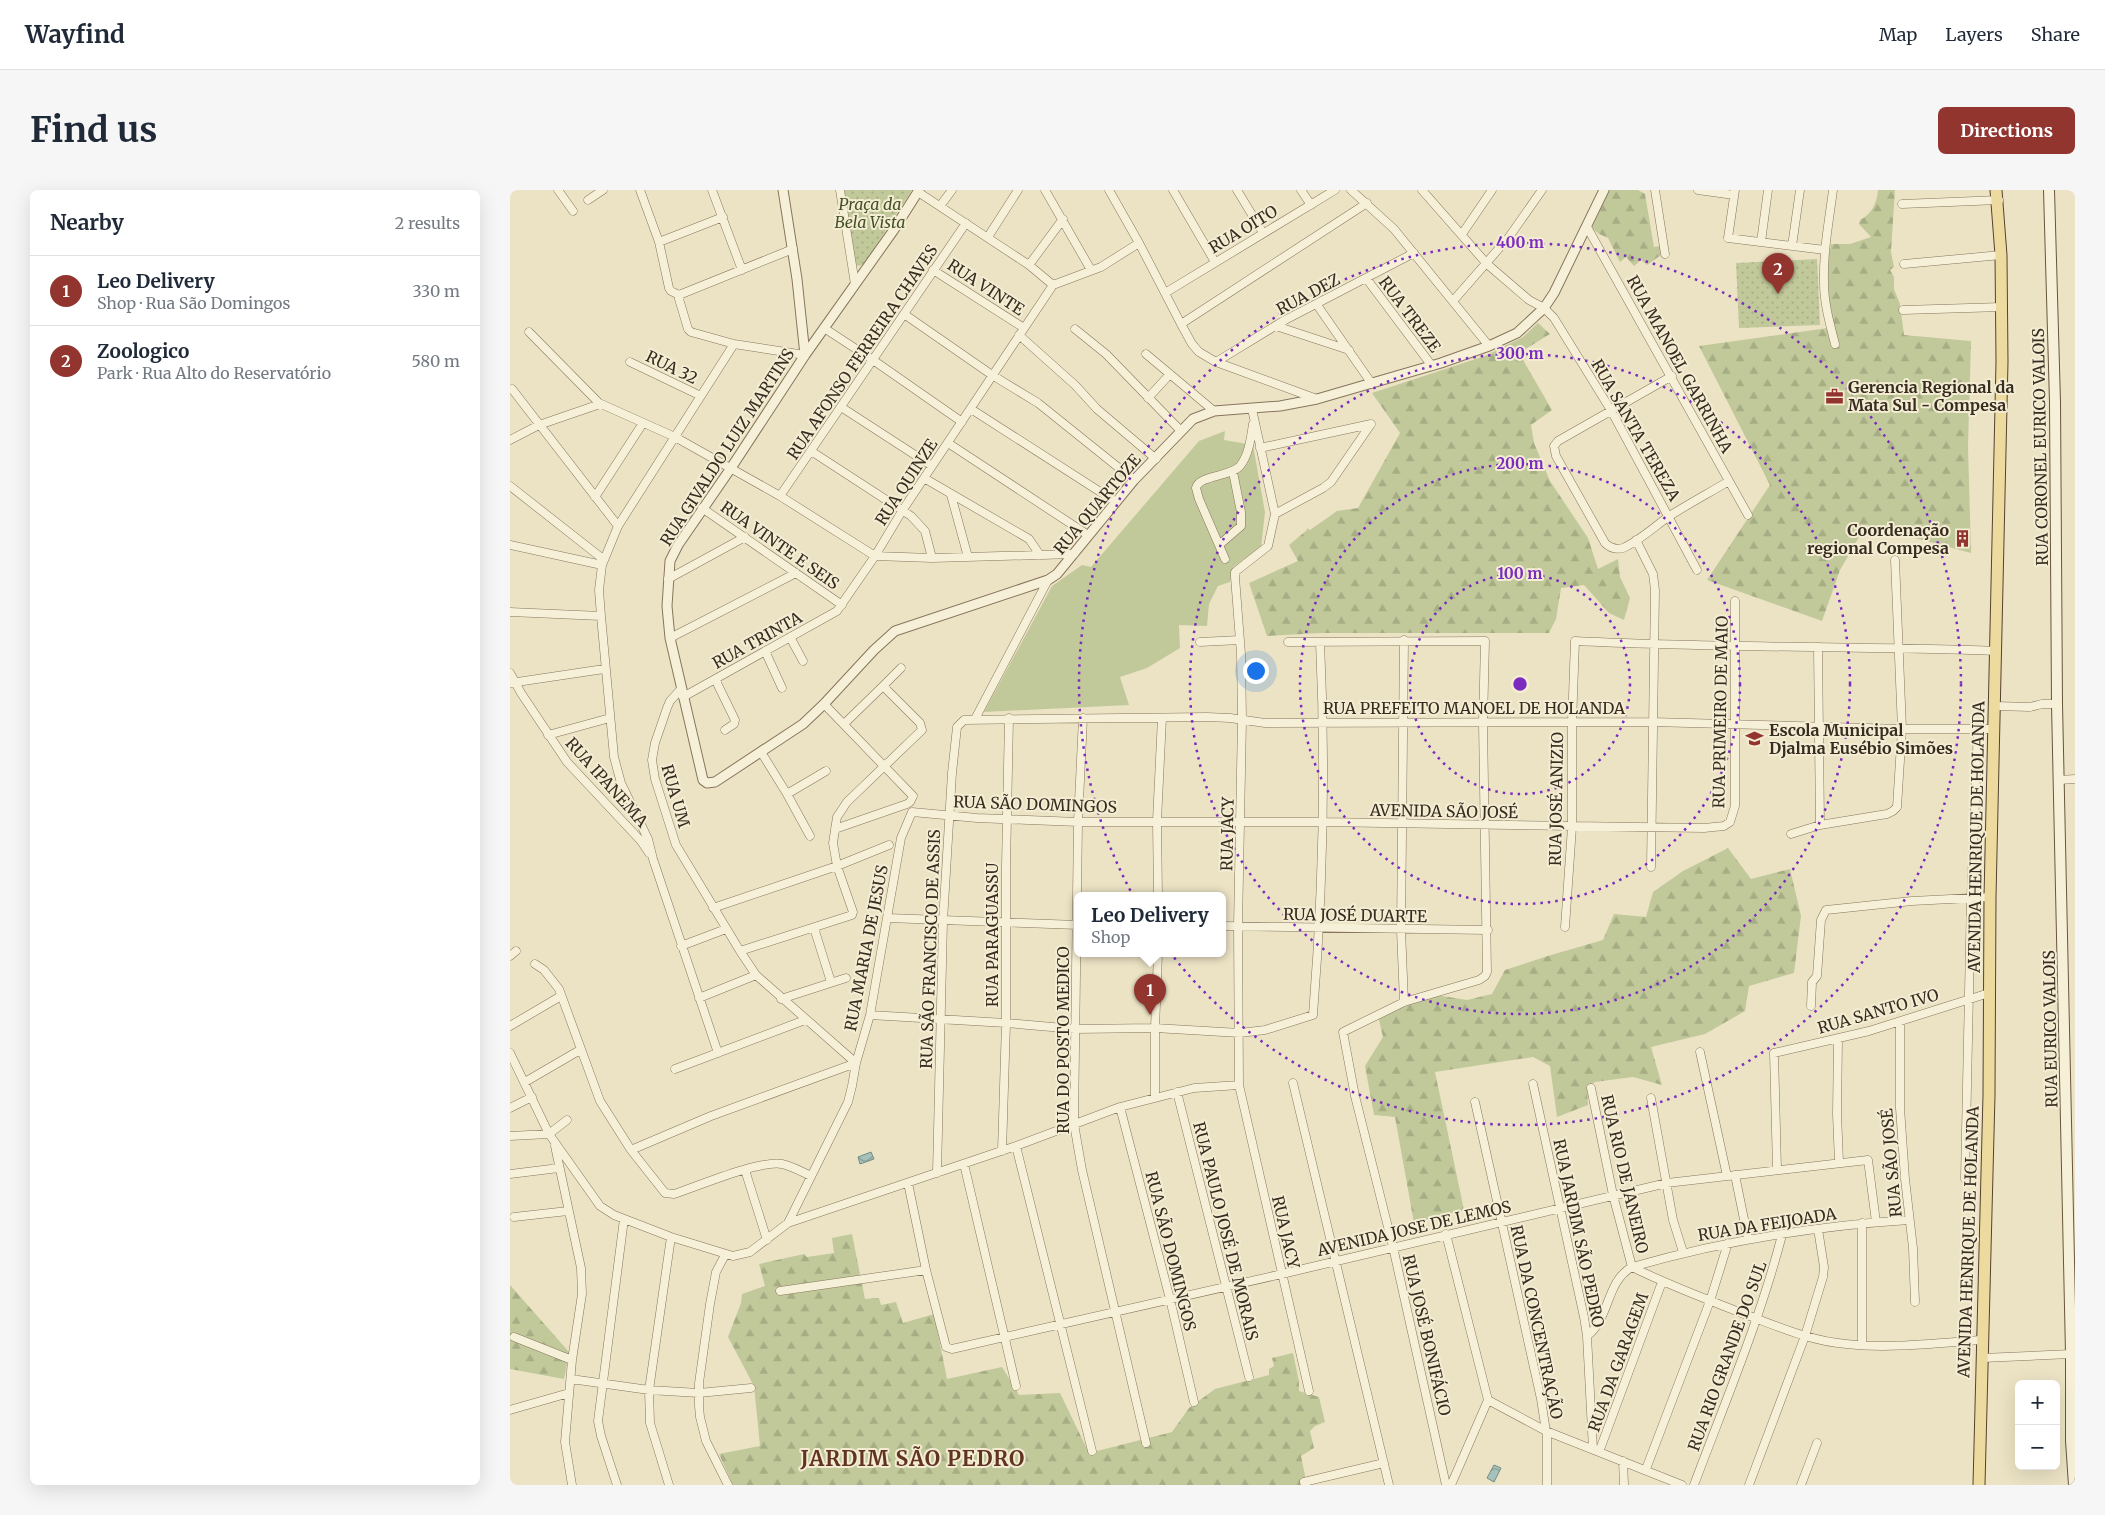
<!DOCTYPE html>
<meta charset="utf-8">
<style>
:root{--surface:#fff;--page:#f6f6f7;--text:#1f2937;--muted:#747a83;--line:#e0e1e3;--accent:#92352f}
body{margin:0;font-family:Merriweather,serif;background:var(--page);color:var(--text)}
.controls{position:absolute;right:15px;bottom:15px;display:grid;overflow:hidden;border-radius:8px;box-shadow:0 5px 20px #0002}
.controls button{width:45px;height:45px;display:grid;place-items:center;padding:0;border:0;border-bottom:1px solid var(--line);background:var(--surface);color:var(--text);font:25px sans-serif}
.you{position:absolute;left:745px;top:480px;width:18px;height:18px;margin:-12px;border:4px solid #fff;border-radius:50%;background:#1a73e8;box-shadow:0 0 0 8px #1a73e833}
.badge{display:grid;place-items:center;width:32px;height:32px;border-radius:50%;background:var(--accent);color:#fff;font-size:16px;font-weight:700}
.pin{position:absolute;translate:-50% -41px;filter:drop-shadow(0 1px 2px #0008)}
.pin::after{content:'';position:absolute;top:26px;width:18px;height:15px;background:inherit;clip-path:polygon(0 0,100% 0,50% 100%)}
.popup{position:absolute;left:564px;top:702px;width:152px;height:65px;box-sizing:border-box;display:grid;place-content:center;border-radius:8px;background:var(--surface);filter:drop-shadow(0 1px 4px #0005);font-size:16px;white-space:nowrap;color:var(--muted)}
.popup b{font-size:19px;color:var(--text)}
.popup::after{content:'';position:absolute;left:50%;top:100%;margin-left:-10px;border:10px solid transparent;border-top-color:var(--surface)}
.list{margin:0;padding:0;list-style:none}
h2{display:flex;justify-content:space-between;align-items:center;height:65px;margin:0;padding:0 20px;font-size:21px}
h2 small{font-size:16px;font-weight:400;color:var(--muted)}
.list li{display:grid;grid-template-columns:32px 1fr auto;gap:15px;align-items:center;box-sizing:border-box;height:70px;padding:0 20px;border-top:1px solid var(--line)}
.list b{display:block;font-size:19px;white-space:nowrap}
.list p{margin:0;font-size:16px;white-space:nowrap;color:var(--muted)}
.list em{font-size:16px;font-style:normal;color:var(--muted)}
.map{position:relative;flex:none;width:1565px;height:1295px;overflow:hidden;border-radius:8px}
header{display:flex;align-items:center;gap:30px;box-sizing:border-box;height:70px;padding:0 25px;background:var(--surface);border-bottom:1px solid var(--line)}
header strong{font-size:24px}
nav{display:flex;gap:28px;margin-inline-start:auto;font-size:18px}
.intro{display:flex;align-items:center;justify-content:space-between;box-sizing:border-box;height:120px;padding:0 30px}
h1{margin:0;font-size:35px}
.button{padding:12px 22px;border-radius:8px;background:var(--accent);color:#fff;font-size:18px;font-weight:700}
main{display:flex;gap:30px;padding:0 30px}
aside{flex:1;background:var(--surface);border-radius:8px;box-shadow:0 5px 20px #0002}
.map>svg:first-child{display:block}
.grass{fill:#c1c99a}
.forest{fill:url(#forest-firs)}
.park{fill:url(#park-dots)}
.water{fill:url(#water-waves);stroke:#6e8d88}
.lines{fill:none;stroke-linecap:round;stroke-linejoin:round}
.minor-casing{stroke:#86755c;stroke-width:9}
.tertiary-casing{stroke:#86755c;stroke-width:11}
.secondary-casing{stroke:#68563f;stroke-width:12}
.primary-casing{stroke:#544330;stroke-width:13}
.minor{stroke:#f7f0d8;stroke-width:8}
.tertiary{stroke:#f7f0d8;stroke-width:9}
.secondary{stroke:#f7f0d8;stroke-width:10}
.primary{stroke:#edda9f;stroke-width:11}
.ring{fill:none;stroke:#7b2cbf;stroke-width:2.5;stroke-dasharray:2.5 5}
.labels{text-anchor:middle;stroke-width:4;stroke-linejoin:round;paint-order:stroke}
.park-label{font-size:16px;font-style:italic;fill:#445227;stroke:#f4edd4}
.street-label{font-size:16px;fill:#372c1f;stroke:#f4edd4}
.poi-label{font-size:16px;font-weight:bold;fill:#372c1f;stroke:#f4edd4;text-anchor:start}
.district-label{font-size:21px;font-weight:bold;letter-spacing:1px;fill:#613321;stroke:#f4edd4}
.centre{fill:#7b2cbf;stroke:#f4edd4;stroke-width:2.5}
.ring-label{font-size:15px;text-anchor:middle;font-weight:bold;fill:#7b2cbf;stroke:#f4edd4;stroke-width:4;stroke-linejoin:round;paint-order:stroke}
</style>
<header>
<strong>Wayfind</strong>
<nav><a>Map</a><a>Layers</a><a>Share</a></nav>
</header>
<div class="intro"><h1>Find us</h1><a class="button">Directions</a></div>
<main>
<aside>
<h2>Nearby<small>2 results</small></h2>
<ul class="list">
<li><span class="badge">1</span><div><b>Leo Delivery</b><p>Shop · Rua São Domingos</p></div><em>330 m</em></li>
<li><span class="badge">2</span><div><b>Zoologico</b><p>Park · Rua Alto do Reservatório</p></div><em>580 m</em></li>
</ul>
</aside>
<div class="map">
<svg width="1565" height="1295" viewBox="0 0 1565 1295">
<defs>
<pattern id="forest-firs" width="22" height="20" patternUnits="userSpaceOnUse" patternTransform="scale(1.25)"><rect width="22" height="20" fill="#c1c99a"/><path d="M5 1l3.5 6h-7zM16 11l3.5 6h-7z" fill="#a6ad84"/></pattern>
<pattern id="park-dots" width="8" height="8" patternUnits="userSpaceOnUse" patternTransform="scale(1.25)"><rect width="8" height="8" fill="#c1c99a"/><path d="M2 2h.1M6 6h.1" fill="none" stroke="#a6ad84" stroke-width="1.8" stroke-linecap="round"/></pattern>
<pattern id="water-waves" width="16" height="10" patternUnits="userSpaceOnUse" patternTransform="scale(1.25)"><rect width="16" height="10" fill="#a7c0ba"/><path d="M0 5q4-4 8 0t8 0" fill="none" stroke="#899c97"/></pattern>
</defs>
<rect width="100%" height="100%" fill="#ece3c5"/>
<!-- grass -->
<path class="grass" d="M715,241L714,250L743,255L755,322L751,357L723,377L720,392L708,396L699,414L697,436L669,435L670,458L637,478L610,487L619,515L474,522L542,396L572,375L581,377L689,251Z"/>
<!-- forest -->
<path class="forest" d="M1100,0H1128L1135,4L1144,57L1150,56L1151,65L1137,75L1131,70L1124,76L1116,67L1110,72L1098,48L1089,44L1082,38Z
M1368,0H1385L1381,62L1384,77L1380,80L1384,87V99L1390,114L1394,145L1461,151L1458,256L1461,363L1356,335L1330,380L1312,431L1197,390L1260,295L1189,156L1318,138H1325L1318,105L1317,75L1321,54H1340L1361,47L1349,34L1350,30C1362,24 1367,13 1368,0Z
M1028,133L1040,144L1009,163L1042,220L1021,235L1024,253L1040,291L1078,348L1088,379L1108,369L1110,387L1120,408L1114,430L1099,423L1074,395L1051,398L1046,429L1039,443H811L757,446L739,393L788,371L779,355L797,340V338L800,340L827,321L848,318L890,243L862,203L975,166L1013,147Z
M1218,658L1241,689L1280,679L1291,726L1284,783L1239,796L1235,821L1195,844L1141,857L1152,895L1123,887L1085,892L1077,898L1078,915L1047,927L1040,876L1023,867L925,882L954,1020L904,1033L885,927L864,925L855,876L873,847L868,826L926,805L957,810L982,804L995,780L1041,765L1093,750L1104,724L1136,727L1143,702L1173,681Z
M342,1044L355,1109L369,1108L371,1115L386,1112L393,1133L424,1124L437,1189L492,1177L509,1205L550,1203L579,1263L662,1242L679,1218L705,1199L759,1185V1179L764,1176L762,1168L783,1163L789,1192V1201L809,1207L815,1232L805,1236L800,1241L804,1258L791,1266L797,1295H223L209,1264L250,1256L244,1196L218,1147L231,1113L232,1104L255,1096L249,1074L294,1064L297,1067L324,1063L322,1048Z
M0,1095L59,1162L54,1189L0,1179Z"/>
<!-- park -->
<path class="park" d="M333,0H402L354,74L349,76L344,74Z
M1307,69L1310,135L1229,138L1226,73Z"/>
<!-- water -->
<path class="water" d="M361,962L364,969L350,974L348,967Z
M984,1275L991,1278L984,1292L977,1288Z"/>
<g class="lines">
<defs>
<path id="minor" d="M48,0L63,21
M130,0L149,52L159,98L161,101L169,105L283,59
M202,0L232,80
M330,0L345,94
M535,0L581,80
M599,0L629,53L671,134L682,154L689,162L706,172L807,209
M663,0L705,72
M727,0L753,43
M791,0L801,15
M841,0L884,39L979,156
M912,0L977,74L1019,110L1034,118L1044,128L1102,222L1187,380
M1145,0L1155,64
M1188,0L1224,5
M1225,0L1218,48L1315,60
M1323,0C1319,31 1313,62 1314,93C1314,114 1320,134 1325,154
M408,2L519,75L543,95
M78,10L93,0
M1392,14L1489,10
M430,16L442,0
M1077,37L1238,325
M952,44L982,0
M478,47L508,0
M149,52L213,27
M1251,52L1258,0
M1282,56L1290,0
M1394,74L1491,65
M519,75L553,29
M423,80L514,138
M856,88L922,176
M655,103L825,0
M169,109L178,139L181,142L224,154L295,165
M943,111L999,47L1032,0
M807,115L862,194
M1393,120L1492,117
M394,124L482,185L528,213L624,290
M671,134L857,13
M766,136L839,160
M314,138L363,170L452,232
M565,139L596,164L671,241
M19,142L89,213L165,247L270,306L365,366L422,368L564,364
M509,145L565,195L587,219L646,269
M636,164L704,221
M120,172L191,206
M706,172L775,130L904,63
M1162,186L1048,251L1044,256L1046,266L1095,353C1100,358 1105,360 1113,358C1129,351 1144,337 1158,327C1178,314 1199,303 1219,291
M2,199L108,336
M638,208L660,184
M331,217L422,276
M461,219L606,312
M742,219L765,324L758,356L730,378L725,382V387L731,464L732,530L728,736L729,895L799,1201
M0,250L29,235L90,214
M438,253L578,345
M750,258L861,234
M301,261L401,326L415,341L422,368
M414,288L519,349L530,365
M0,296L93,369
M441,305L458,367
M270,306L456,33
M85,307L133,233
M192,318L332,415
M765,324L813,298L821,292L861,234
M1126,350L1143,384L1145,400L1141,677
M0,355L92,375
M709,355L731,336V322L723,282
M715,369L689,309L686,298C689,285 720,287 730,276C739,265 741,247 743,234
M158,389L235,347
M0,422L91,426
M280,447L293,471
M160,448L286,383
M894,450L891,740L894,812
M690,452L730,450
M778,452L975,451L973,533L977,782L975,786L969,790L894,812L833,842L845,906L883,1057L936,1295
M1308,457L1310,635
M255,461L272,498
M0,483L11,503L57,572L131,651L139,663
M205,489L225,530L224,534L215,540
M0,493L94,479
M373,496L391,478
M171,499L160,511L157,518L145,553L142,570L145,589L166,655L230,761L246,785L346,873
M173,507L327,421L365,366L392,321L543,95L591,77L629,53
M314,514L403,606L400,612L397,614L325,639
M1485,516L1520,517L1532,514H1547
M573,528L568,632L564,934L572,980L636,1253
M465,529L538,390
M38,545L100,528
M251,562L277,604L300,646
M1549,590L1565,589
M277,604L316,581
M1281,644L1310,635L1377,624L1383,621L1387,617L1392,539L1385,370
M648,706L647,631L652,528
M203,718L327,676L379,655
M377,728L568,735
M712,736L978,740
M1055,737L1062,637V533L1065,451C1205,458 1346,456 1486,461
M304,738L321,792
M171,756L216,739
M230,761L342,725L343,722L327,676L323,653L327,627L337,612L412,540L410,533L373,496L334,534
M0,766L6,761
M25,774L34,780L49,799L90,911L121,960L155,1003L164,1004C188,996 249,970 272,974C282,976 292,982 301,986
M189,808L246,785
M271,809L336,788
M1301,816L1302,792L1307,786L1311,730L1316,720L1402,711L1480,707
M360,825L496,833L565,839L645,838L730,843L755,840L803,825C813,701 816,576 810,452
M1390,832V918L1395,989L1403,1058L1405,1112
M0,836L51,806
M1328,850L1327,924L1329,972
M1190,862L1217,986
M0,863L39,944L90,1016L104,1025L161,1047L223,1066L240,1062L278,1033L506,956L610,917L684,898L729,895
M208,863L143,669L138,649L111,593L104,567L91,426L89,400L92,375L108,336L224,154
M165,879L295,830
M15,892L70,860
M783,893L879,1295
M1023,894L1074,1127L1077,1146L1083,1259
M1081,898L1103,1005L1122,1077
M667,902L739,1187
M645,907V838L648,764
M1141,908L1163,1030L1173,1062
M965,912L1031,1209L1037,1248V1295
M610,917L660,1109L684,1212
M0,918L22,907
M0,946L39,944L57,930
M45,956L71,1078L72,1104L62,1170L55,1252L62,1295
M506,956L582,1261
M121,960L201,926L346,873
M492,961L496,833V677L499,528
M454,974L506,1196
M1267,979L1264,863L1359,841L1479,803
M235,980L257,1050
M427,983L433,731L442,583L447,537L454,530L697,527L720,528L755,533L1142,532L1392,539H1485
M0,984L49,978
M1225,985L1238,1049
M1455,989L1461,709L1468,539
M398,993L416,1080L435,1153L436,1157L442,1159L772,1084L1157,993L1358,970L1366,1032
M4,1027L58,1021
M278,1033L338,912L342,896L346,873L360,825L391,648L402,622L467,628L568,632H811L1194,638L1214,636L1220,632L1225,616V411
M1352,1033V1155
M936,1044L978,1210
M215,1065L206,1082L200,1114L189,1193V1216L190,1227L196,1251L218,1295
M1122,1077C1158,1095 1196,1109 1234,1124C1267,1136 1300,1151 1336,1154C1379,1159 1428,1153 1472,1150
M270,1101L416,1080
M1077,1146C1100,1129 1096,1091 1122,1077C1212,1051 1305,1036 1399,1030
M4,1147L62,1170
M1472,1168L1561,1164
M61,1189L139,1200L189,1203L241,1198
M978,1210L1036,1241L1172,1295
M0,1220L59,1203
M1089,1262L1152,1092
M1113,1271L1114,1295
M1136,1279L1200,1111L1218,1053
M794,1292L874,1273
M107,1295L91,1246L88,1231L114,1029
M159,1295L140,1233L139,1200L161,1047
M941,1295L978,1210
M1184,1295C1215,1212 1250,1130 1272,1045
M1239,1295L1295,1146L1313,1087L1314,1077L1308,1039
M1291,1295L1307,1253"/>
<path id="tertiary" d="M273,0L287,89L295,165
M409,0L383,41L295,165L221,278L168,355L160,371L157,416L160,448L193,590L197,593L205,592L293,534L314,514L364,460L385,441L538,390L547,384L624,290L683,229L704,221L770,216L807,209L931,173L979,156L1007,143L1034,118L1044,103L1094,0"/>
<path id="secondary" d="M1539,0L1545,212L1547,514L1561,1164V1251L1564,1295"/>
<path id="primary" d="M1469,1295L1479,905L1480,707L1492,172L1491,65L1486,0"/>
</defs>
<!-- minor casing -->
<use href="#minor" class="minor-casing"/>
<!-- tertiary casing -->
<use href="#tertiary" class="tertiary-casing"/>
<!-- secondary casing -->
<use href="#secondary" class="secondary-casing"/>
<!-- primary casing -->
<use href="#primary" class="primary-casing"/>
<!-- minor -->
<use href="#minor" class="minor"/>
<!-- tertiary -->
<use href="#tertiary" class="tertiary"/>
<!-- secondary -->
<use href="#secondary" class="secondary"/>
<!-- primary -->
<use href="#primary" class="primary"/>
</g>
<!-- distance rings -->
<g class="ring">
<circle cx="1010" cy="494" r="110"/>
<circle cx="1010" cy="494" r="220"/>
<circle cx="1010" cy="494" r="330"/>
<circle cx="1010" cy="494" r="441"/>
</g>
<!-- icons -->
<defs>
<symbol id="office-bare" viewBox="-9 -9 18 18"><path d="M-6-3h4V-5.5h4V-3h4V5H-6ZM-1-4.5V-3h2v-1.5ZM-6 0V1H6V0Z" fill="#92352f" stroke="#f4edd4" stroke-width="2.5" paint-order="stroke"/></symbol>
<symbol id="building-bare" viewBox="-9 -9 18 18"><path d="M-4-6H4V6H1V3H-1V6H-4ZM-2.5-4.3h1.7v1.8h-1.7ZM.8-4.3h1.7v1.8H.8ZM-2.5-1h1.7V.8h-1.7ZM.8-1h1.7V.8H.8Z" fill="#92352f" stroke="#f4edd4" stroke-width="2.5" paint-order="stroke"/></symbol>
<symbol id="school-bare" viewBox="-9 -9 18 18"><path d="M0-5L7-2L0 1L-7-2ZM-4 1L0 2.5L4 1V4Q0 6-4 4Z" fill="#92352f" stroke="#f4edd4" stroke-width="2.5" paint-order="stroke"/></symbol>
</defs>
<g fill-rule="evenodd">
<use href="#office-bare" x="1312" y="194" width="25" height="25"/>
<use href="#building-bare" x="1440" y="336" width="25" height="25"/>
<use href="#school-bare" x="1232" y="536" width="25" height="25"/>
</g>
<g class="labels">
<!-- park labels -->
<g class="park-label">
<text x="360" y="20">Praça da<tspan x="360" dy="18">Bela Vista</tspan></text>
</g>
<!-- street labels -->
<g class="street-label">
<text transform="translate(733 39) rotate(-31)" y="6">RUA OITO</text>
<text transform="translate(476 97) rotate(33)" y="6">RUA VINTE</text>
<text transform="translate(798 104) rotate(-28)" y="6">RUA DEZ</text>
<text transform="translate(900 124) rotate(53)" y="6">RUA TREZE</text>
<text transform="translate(352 162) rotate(-56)" y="6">RUA AFONSO FERREIRA CHAVES</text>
<text transform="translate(1170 174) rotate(61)" y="6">RUA MANOEL GARRINHA</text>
<text transform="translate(162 177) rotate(26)" y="6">RUA 32</text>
<text transform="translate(1126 240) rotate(60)" y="6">RUA SANTA TEREZA</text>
<text transform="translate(217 257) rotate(-57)" y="6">RUA GIVALDO LUIZ MARTINS</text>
<text transform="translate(1530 257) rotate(-91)" y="6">RUA CORONEL EURICO VALOIS</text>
<text transform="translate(396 292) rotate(-57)" y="6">RUA QUINZE</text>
<text transform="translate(587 314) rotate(-50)" y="6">RUA QUARTOZE</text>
<text transform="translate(270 355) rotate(35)" y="6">RUA VINTE E SEIS</text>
<text transform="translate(247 450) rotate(-29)" y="6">RUA TRINTA</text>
<text x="964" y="524">RUA PREFEITO MANOEL DE HOLANDA</text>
<text transform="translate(1210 522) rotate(-89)" y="6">RUA PRIMEIRO DE MAIO</text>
<text transform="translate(97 592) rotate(48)" y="6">RUA IPANEMA</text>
<text transform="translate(166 606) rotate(74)" y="6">RUA UM</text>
<text transform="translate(1046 609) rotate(-89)" y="6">RUA JOSÉ ANIZIO</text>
<text transform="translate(525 614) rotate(2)" y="6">RUA SÃO DOMINGOS</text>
<text transform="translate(934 621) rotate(1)" y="6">AVENIDA SÃO JOSÉ</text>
<text transform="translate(717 644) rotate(-89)" y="6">RUA JACY</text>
<text transform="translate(1466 647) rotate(-89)" y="6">AVENIDA HENRIQUE DE HOLANDA</text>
<text transform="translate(845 725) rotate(1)" y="6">RUA JOSÉ DUARTE</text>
<text transform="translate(482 745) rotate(-90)" y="6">RUA PARAGUASSU</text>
<text transform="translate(356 758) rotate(-79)" y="6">RUA MARIA DE JESUS</text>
<text transform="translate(420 759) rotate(-88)" y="6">RUA SÃO FRANCISCO DE ASSIS</text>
<text transform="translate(1368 821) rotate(-16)" y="6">RUA SANTO IVO</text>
<text transform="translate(1540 839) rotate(-91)" y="6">RUA EURICO VALOIS</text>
<text transform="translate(553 850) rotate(-90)" y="6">RUA DO POSTO MEDICO</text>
<text transform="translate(1381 973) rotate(-95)" y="6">RUA SÃO JOSÉ</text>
<text transform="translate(1115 984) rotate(77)" y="6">RUA RIO DE JANEIRO</text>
<text transform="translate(1257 1034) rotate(-9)" y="6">RUA DA FEIJOADA</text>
<text transform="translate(904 1038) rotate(-13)" y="6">AVENIDA JOSE DE LEMOS</text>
<text transform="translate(716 1041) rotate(76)" y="6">RUA PAULO JOSÉ DE MORAIS</text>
<text transform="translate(776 1042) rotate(77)" y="6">RUA JACY</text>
<text transform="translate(1069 1043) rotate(78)" y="6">RUA JARDIM SÃO PEDRO</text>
<text transform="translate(1458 1052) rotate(-88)" y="6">AVENIDA HENRIQUE DE HOLANDA</text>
<text transform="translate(661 1061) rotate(76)" y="6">RUA SÃO DOMINGOS</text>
<text transform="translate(1027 1132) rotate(78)" y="6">RUA DA CONCENTRAÇÃO</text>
<text transform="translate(917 1145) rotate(77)" y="6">RUA JOSÉ BONIFÁCIO</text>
<text transform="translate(1217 1166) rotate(-70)" y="6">RUA RIO GRANDE DO SUL</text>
<text transform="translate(1108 1172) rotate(-70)" y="6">RUA DA GARAGEM</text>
</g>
<!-- poi labels -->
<g class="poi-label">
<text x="1338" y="203">Gerencia Regional da<tspan x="1338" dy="18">Mata Sul - Compesa</tspan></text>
<text x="1439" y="346" text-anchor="end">Coordenação<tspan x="1439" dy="18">regional Compesa</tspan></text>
<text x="1259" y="546">Escola Municipal<tspan x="1259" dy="18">Djalma Eusébio Simões</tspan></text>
</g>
<!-- district labels -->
<g class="district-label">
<text x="403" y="1276">JARDIM SÃO PEDRO</text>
</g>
</g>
<circle cx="1010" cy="494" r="8" class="centre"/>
<g class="ring-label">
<text x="1010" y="58">400 m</text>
<text x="1010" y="169">300 m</text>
<text x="1010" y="279">200 m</text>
<text x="1010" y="389">100 m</text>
</g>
</svg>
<div class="controls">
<button>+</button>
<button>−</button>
</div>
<div class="you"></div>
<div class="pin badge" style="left:640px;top:825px">1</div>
<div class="popup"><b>Leo Delivery</b>Shop</div>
<div class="pin badge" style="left:1268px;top:104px">2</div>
</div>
</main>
